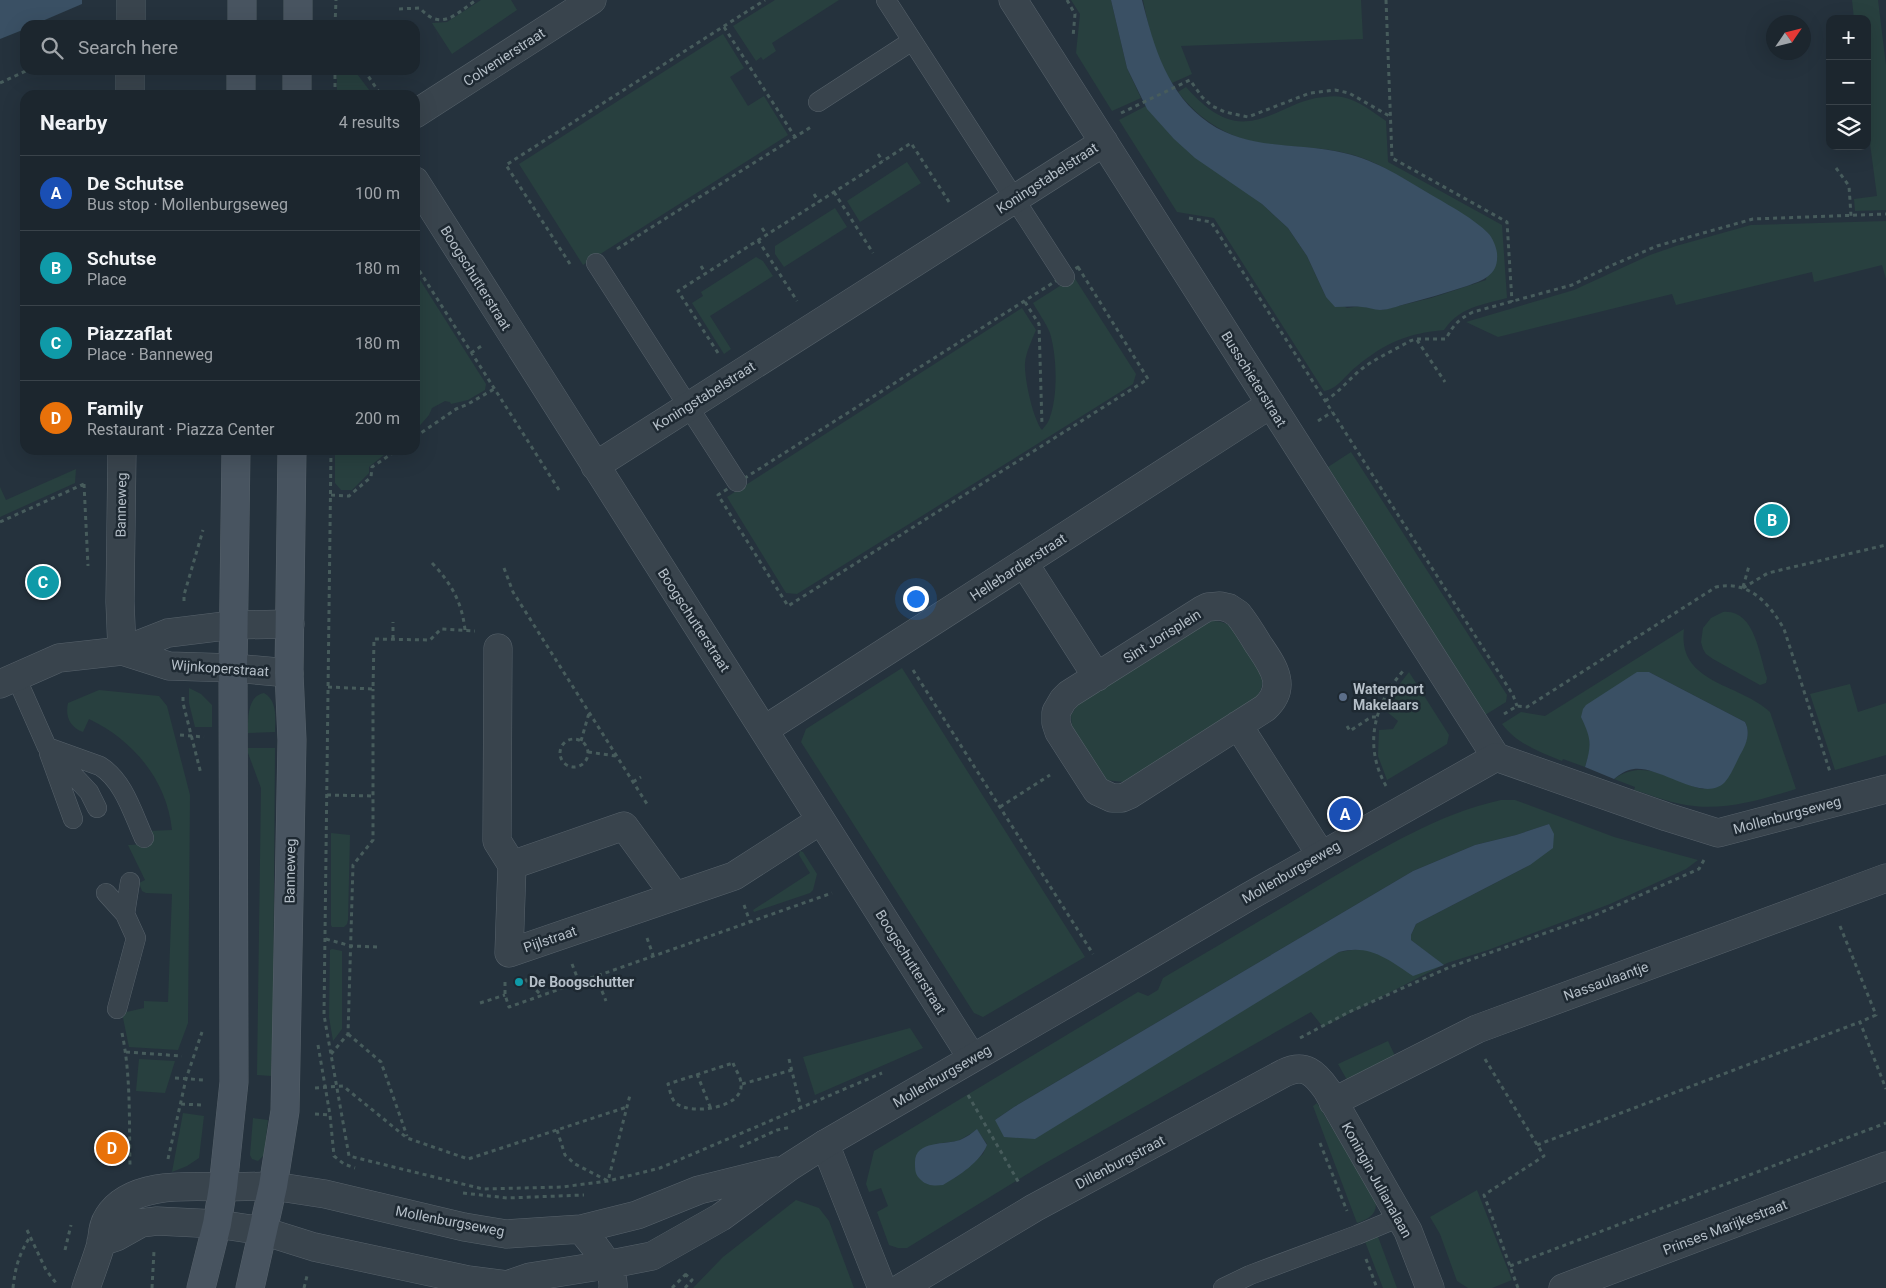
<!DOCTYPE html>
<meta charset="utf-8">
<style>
:root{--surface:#1c262e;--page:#252e36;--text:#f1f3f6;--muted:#a0a5aa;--line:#3a434a;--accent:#b45309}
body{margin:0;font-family:Roboto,sans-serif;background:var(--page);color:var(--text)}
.controls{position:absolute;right:15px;top:15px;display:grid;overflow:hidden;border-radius:10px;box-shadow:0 5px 20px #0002}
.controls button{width:45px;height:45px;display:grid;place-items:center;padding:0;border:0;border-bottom:1px solid var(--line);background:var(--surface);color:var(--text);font:25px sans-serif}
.compass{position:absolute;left:1766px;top:15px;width:45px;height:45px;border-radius:50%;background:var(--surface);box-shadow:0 5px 20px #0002;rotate:55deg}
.you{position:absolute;left:915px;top:598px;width:18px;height:18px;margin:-12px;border:4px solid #fff;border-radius:50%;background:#1a73e8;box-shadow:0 0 0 8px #1a73e833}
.badge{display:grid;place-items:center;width:32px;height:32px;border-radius:50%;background:var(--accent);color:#fff;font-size:16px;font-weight:700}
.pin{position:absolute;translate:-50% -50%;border:2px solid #fff;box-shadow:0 1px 5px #0006}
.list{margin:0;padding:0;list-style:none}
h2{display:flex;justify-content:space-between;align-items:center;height:65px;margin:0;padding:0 20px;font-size:21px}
h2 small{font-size:16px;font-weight:400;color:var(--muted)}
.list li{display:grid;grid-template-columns:32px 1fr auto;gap:15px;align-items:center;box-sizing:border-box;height:75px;padding:0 20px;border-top:1px solid var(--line)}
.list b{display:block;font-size:19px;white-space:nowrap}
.list p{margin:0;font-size:16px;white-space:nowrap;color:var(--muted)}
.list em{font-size:16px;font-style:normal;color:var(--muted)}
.icon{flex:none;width:28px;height:28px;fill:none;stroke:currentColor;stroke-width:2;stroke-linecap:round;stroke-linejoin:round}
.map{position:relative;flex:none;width:1886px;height:1288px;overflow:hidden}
.search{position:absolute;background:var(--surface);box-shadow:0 5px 20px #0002;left:20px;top:20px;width:400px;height:55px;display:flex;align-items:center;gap:12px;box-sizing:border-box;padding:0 18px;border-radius:15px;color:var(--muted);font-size:19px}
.panel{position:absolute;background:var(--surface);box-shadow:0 5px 20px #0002;left:20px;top:90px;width:400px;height:365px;border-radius:15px}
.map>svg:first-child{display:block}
.green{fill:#28403f;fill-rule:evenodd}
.water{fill:#3a5064}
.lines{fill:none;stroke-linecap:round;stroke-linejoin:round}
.service-casing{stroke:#57626b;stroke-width:20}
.minor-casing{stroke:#57626b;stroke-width:29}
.tertiary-casing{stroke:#57626b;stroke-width:29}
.secondary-casing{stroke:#57626b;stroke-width:29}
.path{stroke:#475c5c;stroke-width:3;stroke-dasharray:4 4;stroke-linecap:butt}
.service{stroke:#39444d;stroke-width:19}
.minor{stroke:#39444d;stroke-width:28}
.tertiary{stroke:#39444d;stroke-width:28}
.secondary{stroke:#485460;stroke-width:28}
.service-dot{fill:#5c6f8a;stroke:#1e2932;stroke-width:2}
.culture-dot{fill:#0f9aa8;stroke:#1e2932;stroke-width:2}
.labels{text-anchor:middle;stroke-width:5;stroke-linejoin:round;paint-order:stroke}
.street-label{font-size:14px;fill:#b5bfc8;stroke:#1e2932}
.poi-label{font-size:14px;font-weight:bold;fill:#b5bfc8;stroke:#1e2932;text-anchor:start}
</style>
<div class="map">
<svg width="1886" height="1288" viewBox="0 0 1886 1288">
<rect width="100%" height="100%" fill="#25323d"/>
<!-- green -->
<path class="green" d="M481,0H511L517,10L452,54L432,23L447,22Z
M775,0H839L772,43L776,51L763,60L761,57L756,61L733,26Z
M1071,0H1111L1127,68L1141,98L1112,111L1076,53L1080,14Z
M1143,0H1361L1363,39L1181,46L1192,74L1172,83C1155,59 1149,29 1143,0Z
M1852,0H1878L1886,65V210L1855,211L1854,199L1877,196L1867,121V19H1854Z
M723,34L744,68L730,77L748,106L764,96L788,135L583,265L519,164Z
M337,70H354L373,95H337Z
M1186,87C1204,107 1226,127 1255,120C1276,116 1294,102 1316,98C1324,97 1334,95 1342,97C1358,100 1373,112 1386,121L1388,162L1502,225L1507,298C1481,305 1460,307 1444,330C1408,333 1385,343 1357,366C1345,375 1338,389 1324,391L1214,218L1177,212L1119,120L1146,106L1262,204L1288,228L1307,256L1326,297L1347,308L1360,306L1382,310L1431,298L1486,280L1489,234C1463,215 1437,198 1409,182C1395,174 1381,165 1365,159C1334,147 1300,148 1267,144C1231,140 1199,120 1178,92Z
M907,162L921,183L860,222L847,201Z
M835,208L847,227L784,267L775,254V246Z
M1886,221V279L1882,265L1814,282L1812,272L1676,305L1672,294L1498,337L1466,322L1574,290L1650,255L1676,246L1751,225Z
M756,257L763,261L773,276L710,316L731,349L724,354L692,303L703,296L701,292Z
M415,272L486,384L485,390L468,400L451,404L450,402L445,401L432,408L429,415L415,431Z
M1074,277L1136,374L1133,384L797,594L786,593L727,497L1022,308L1036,330C1032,340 1026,352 1025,363C1024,378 1033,419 1042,430C1045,426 1049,422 1050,417C1058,395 1057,356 1050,333C1046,323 1038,312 1033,303Z
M335,450H390L369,467V473L352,490H341L335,483Z
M1351,452L1507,695L1506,702L1485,715L1328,467Z
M76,469L75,483L0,517V487L6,500Z
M1723,612C1755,609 1759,655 1767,678L1766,683L1760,685L1713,659L1706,654L1703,649L1701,642L1703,628L1711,618Z
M1211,621C1218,621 1225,622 1230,626C1238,633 1262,671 1262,681C1263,690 1257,696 1252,702L1123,782L1106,780L1072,729L1071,715L1079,703L1202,624Z
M1684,629C1677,684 1740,683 1770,712L1796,789C1763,799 1729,810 1694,806C1673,804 1654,796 1634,790L1635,787L1614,779C1645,757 1671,781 1703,789C1719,774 1758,747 1745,722L1649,672L1589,734L1590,750L1585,767L1563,759L1562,761C1540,752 1517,744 1502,724L1521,712L1545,716Z
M902,668L1085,957L983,1017L974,1013L801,742L806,729Z
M1409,672L1449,735L1447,744L1387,780L1378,756L1379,730L1393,729L1398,721L1385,710L1395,690Z
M1850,684L1858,712L1886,703V755L1835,770L1810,694Z
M189,688L201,694L212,705V727H195L189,703Z
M99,690L159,696L167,706L190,795L188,1023L178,1050L129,1047L122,1013L144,1008V1001L168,1002L172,894L146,893L142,891L139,883L145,880L128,845L149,844L148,831L172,830C167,780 133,740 89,719L83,732C70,727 65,717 68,703Z
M264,693C278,701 275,719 275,732L248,733C248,719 247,696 264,693Z
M248,748H275L273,1019L271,1076L257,1075L261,788L248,753Z
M1501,800H1515L1614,837L1698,860L1686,869L1610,904L1488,950L1447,963L1323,1027L1311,1012L1042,1165L907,1248H898L889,1245L877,1212L888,1206L881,1188L869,1192L866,1184L874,1151L1138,992L1148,996L1158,990L1163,978C1216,947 1270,915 1323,883C1380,850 1437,814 1501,800ZM1549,824L1530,865L1416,924L1411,935V940L1443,965L1381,955L1369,950L1359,949L1339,952L995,1120L1014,1107L1413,871L1475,845L1516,835ZM977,1130L987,1144L983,1154L955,1178L935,1144L958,1141Z
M331,833L350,835L348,920L347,924L344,927H332L331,925Z
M800,851L803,852L817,874L813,890L810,893L754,912L753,910L810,873L799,855Z
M332,949L342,951V1029L333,1041L329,1017L330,950Z
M910,1028L923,1048L815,1095L803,1057Z
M1388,1041L1396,1058L1347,1080L1338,1064Z
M139,1059L175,1061L165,1093L136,1091Z
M1317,1103L1375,1199C1379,1213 1369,1219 1357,1223L1313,1106Z
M183,1113L204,1116L199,1158L187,1166L172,1172Z
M253,1118L268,1120L264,1155L258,1161L252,1159L250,1155Z
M1477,1190L1512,1280L1492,1288H1468L1457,1281L1440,1234L1430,1217Z
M796,1200L819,1208L829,1221L854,1288H693L723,1257Z
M1377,1234L1397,1288H1383L1364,1239Z"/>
<!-- water -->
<path class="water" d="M0,0H82V4L33,25H25V29L0,39Z
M1111,0H1142C1154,47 1167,94 1209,123C1250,151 1298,142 1344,153C1377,160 1406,180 1435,197C1452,207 1474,219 1488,233C1493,238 1496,247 1497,253C1499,275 1484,280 1467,286C1446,293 1424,299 1402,305C1395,307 1387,310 1380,310C1374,310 1368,307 1362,307C1353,306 1344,307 1335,307L1326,297L1307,256L1288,228L1262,204L1195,158L1174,139L1147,109L1127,68Z
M1637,672H1649L1745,722C1751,733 1746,745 1740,755C1736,763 1731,775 1725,782C1704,804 1661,766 1634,769C1626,770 1620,774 1614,779L1585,767C1592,744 1591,738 1581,717L1583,709L1586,705Z
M1549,824L1554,834L1553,848L1530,865L1416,924L1411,935V940L1444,965L1413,976C1388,960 1371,944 1339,952L1035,1139L1004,1137L995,1120L1014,1107L1413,871L1475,845L1516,835Z
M977,1129L987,1145C980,1162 960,1175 943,1185C935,1186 927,1186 921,1180C915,1175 915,1170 915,1162C915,1140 946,1145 960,1140C967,1137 972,1133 977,1129Z"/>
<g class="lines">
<defs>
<path id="service" d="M886,0L1065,277
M818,102L912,41
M596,263L737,482
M16,677L47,747L100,766C124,781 133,814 144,838
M49,749L89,792L97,808
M49,753L73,819
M106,893L125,914
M117,1009L136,938L125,914L130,882
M1223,1288L1250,1275L1357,1235L1400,1217"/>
<path id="minor" d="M1013,0L1496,757
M131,25V0
M130,95V70
M415,114L592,0
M415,181L972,1058
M122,450L120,602L122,651
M595,466L1104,142
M1024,563L1097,677
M1220,606L1229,608L1238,614C1246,624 1252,634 1258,644C1272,665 1289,686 1265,708L1129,795L1122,798H1112L1097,791L1059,732L1056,723V712L1063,700L1069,694L1202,610L1208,607Z
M498,648L497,841L512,865L509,953L734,876L821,820
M122,651L169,666L233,668L289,673
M0,684L59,658L122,651L168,633L233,625L290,624
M1238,725L1321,855
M764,730L1271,404
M512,865L624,826L675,896
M1333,1102L1477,1029L1886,878
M825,1144L882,1288
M101,1242L116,1237L141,1223L157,1221L217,1224
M86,1288C91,1273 97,1258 101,1244C103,1234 102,1226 108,1217C130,1182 187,1186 223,1187
M901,1288L1034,1208L1284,1073C1305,1063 1315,1073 1327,1090L1408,1231L1430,1288
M1563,1288L1886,1166"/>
<path id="tertiary" d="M223,1187L273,1186L325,1194L464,1227L506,1234L581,1229L637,1215L699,1190L776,1171
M217,1224L263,1231L314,1247L468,1280L507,1285L511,1288
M581,1229C593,1245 615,1267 613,1288
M507,1285L530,1277L606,1265L652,1256L721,1217L789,1167L825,1144L1109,979L1248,897L1496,757L1667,817L1718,833L1886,789"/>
<path id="secondary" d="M242,25V0
M298,25V0
M241,95V70
M297,95V70
M201,1288L217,1224L223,1187L234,1082L233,668L236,450
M250,1288L273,1186L285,1111L292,740L289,673L292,450"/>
</defs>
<!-- service casing -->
<use href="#service" class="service-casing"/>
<!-- minor casing -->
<use href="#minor" class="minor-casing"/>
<!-- tertiary casing -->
<use href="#tertiary" class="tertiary-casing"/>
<!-- secondary casing -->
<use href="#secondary" class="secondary-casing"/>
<!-- path -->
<path class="path" d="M1067,0L1075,14L1073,37
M1386,0L1392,158L1507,222L1512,302
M399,9L420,8C441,32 456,14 476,0
M335,25L336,0
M724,27L795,137
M364,70L381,95
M0,83L28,70
M335,95V70
M1121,113L1190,80L1202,97L1212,106L1225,112L1248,117L1310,93L1335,90L1349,93L1391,117
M878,154L883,161
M1836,168L1849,186L1851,216
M834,192L873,253
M814,194L819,202
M1189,218L1211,222L1513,695L1517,706
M762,228L767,235
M758,240L797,301
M617,249L811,127
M415,264L559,490
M570,264L506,165L765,0
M701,266L706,274
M1078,267L1148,379L788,606L718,495Z
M1025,302L1039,324L1042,425
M1417,340L1445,382
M471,353L483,345
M718,353L678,291L883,161L911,143L951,205
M1325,401C1341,391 1352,375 1367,365C1381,356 1396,349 1410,341L1416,339H1446C1453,325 1459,319 1473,312L1572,285L1608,267L1657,246L1753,219L1886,214
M1318,421L1332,412
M415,437L456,409L468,404L494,389
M331,450L324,1015L349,1156L483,1189L562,1187L608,1181L660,1168L882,1073
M84,484L88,566
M331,495L349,496L371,477L372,467L397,450
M0,522L86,483
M432,563C451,583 462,602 465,630
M504,568L513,592L647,804
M1743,587L1749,566
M1743,588L1768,573L1886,545
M184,601V595L203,530
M393,639V622
M913,670L1093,954
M328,687L373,689L374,639L430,640L441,629L475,631
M183,697V703L201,774
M1504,714L1517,706L1527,707L1716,587C1749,580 1769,603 1784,629L1830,772
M1347,726L1350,731L1371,717H1378
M180,735L204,737
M560 753a14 14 0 1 1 28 0a14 14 0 1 1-28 0Z
M581,741L589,713
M588,752L616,756
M633,782L641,777
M1386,786C1363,745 1374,704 1404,670
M327,795L373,796
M1000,807L1050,775
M744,905L750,922
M1840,926L1876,1015L1860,1022L1886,1089
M647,938L653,955
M326,939L351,946L378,947
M572,964L579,982
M596,976L606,1001
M525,979L542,996
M505,982V995L509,1007L832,893
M480,1003L505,995
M122,1033C131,1076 129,1121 130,1166
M348,1034L381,1062L407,1136
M1300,1038L1349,1012L1450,967L1593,916L1699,869L1704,860
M318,1045L330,1115L334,1156L344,1164L355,1168
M126,1052L182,1056
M331,1054L348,1034L353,865L373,840V689
M789,1059L801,1108
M1485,1059L1544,1156L1484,1195L1518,1288
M733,1063C735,1069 741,1077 741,1084C744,1108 692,1115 677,1104C671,1100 670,1090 668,1084Z
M697,1074L711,1109
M175,1078L204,1080
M742,1084L792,1070
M315,1088L343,1086L407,1138L468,1159L627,1107
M968,1095L1019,1183
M181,1104L202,1105
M315,1114L330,1115
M557,1130L565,1155L575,1164L608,1181L630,1095
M1320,1143L1347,1211
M1537,1145L1860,1022
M740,1147L777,1130L792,1127
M168,1159L186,1079L202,1032
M463,1193L507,1198L584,1195
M27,1230L46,1270L56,1283
M65,1250L71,1225
M1366,1259L1377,1288
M1510,1266L1886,1123
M13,1288C15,1268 19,1254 30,1237
M152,1288L154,1251
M304,1288L307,1276
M672,1288L686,1274
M685,1288L692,1280L685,1274"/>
<!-- service -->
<use href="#service" class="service"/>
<!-- minor -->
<use href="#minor" class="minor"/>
<!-- tertiary -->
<use href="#tertiary" class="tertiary"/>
<!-- secondary -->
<use href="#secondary" class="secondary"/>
</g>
<!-- markers -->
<circle class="service-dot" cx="1343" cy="697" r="5"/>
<circle class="culture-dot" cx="519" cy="982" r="5"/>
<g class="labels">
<!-- street labels -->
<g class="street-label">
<text transform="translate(504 57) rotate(-33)" y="5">Colvenierstraat</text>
<text transform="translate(1047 178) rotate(-33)" y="5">Koningstabelstraat</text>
<text transform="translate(476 278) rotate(58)" y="5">Boogschutterstraat</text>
<text transform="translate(1254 379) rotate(58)" y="5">Busschieterstraat</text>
<text transform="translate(704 396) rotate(-32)" y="5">Koningstabelstraat</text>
<text transform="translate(121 505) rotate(-89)" y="5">Banneweg</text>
<text transform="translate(1018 567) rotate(-33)" y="5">Hellebardierstraat</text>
<text transform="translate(694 620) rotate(57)" y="5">Boogschutterstraat</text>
<text transform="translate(1162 636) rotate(-32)" y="5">Sint Jorisplein</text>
<text transform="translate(220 668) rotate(4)" y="5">Wijnkoperstraat</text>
<text transform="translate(1787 815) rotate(-15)" y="5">Mollenburgseweg</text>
<text transform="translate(290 871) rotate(-89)" y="5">Banneweg</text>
<text transform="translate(1291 872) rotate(-30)" y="5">Mollenburgseweg</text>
<text transform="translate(550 939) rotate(-19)" y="5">Pijlstraat</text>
<text transform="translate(911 962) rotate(58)" y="5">Boogschutterstraat</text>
<text transform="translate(1606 981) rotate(-20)" y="5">Nassaulaantje</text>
<text transform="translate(942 1076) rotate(-30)" y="5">Mollenburgseweg</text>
<text transform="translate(1120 1162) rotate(-28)" y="5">Dillenburgstraat</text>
<text transform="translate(1377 1180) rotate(61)" y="5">Koningin Julianalaan</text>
<text transform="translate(450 1221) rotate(11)" y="5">Mollenburgseweg</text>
<text transform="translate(1725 1227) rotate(-21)" y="5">Prinses Marijkestraat</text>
</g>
<!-- poi labels -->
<g class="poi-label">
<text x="1353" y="694">Waterpoort<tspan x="1353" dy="16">Makelaars</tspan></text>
<text x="529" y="987">De Boogschutter</text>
</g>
</g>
</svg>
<div class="controls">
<button>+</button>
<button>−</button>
<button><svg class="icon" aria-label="layers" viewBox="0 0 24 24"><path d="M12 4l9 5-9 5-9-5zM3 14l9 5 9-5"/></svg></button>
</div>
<svg class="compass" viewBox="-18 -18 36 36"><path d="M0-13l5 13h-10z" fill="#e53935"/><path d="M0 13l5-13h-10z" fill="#a0a5aa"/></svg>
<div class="you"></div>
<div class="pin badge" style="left:1345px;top:814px;background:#1a4fb4">A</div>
<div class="pin badge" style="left:1772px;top:520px;background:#0f9aa8">B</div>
<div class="pin badge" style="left:43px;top:582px;background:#0f9aa8">C</div>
<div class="pin badge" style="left:112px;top:1148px;background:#e8710a">D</div>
<div class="search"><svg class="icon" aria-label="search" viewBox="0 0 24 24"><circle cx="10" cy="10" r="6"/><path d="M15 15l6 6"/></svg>Search here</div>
<section class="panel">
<h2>Nearby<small>4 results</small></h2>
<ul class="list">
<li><span class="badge" style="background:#1a4fb4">A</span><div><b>De Schutse</b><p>Bus stop · Mollenburgseweg</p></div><em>100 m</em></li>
<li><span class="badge" style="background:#0f9aa8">B</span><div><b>Schutse</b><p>Place</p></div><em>180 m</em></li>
<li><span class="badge" style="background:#0f9aa8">C</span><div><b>Piazzaflat</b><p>Place · Banneweg</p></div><em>180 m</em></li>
<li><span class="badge" style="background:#e8710a">D</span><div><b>Family</b><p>Restaurant · Piazza Center</p></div><em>200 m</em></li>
</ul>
</section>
</div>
